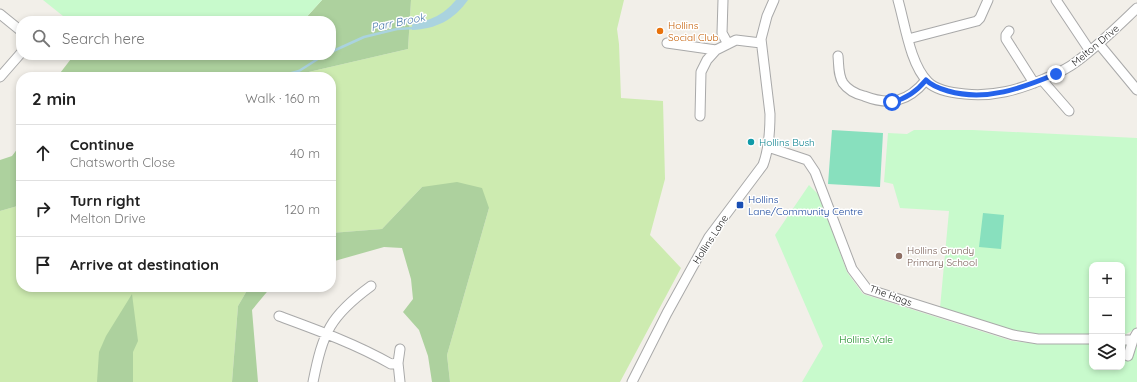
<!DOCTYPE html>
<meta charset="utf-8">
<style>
:root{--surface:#fff;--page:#f6f6f6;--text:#222;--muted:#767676;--line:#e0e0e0}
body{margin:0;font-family:Quicksand,sans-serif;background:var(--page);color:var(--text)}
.controls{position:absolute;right:12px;bottom:12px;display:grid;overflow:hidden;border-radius:8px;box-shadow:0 2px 6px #0003}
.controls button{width:36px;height:36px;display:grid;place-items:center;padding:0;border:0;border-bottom:1px solid var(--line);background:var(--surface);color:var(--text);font:20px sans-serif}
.stop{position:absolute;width:12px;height:12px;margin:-9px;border:3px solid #2563eb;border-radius:50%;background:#fff}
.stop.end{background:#2563eb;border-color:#fff;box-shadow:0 1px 4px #0008}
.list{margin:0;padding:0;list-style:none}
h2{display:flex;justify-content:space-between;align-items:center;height:52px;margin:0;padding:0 16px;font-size:17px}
h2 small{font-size:13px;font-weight:400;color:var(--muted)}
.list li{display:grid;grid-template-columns:26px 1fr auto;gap:12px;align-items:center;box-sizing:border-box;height:56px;padding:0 16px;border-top:1px solid var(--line)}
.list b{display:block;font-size:15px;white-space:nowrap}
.list p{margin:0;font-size:13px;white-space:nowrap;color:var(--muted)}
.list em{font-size:13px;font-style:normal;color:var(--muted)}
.icon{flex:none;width:22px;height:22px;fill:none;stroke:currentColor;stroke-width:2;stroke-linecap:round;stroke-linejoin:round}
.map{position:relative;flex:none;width:1137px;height:382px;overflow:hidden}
.search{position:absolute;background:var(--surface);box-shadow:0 2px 6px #0003;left:16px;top:16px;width:320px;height:44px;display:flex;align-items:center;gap:10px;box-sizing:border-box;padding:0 14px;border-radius:16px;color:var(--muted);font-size:15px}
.panel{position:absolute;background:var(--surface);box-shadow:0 2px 6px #0003;left:16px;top:72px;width:320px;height:220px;border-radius:16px}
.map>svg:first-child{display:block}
.grass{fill:#cdebb0}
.forest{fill:#add19e}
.park{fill:#c8facc}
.pitch{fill:#88e0be}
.water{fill:#aad3df}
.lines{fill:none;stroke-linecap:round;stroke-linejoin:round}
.stream{stroke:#aad3df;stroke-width:2.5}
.minor-casing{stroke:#a9a9a9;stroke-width:11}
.minor{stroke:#fff;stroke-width:9}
.route{stroke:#2563eb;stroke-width:5}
.food-dot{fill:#e8710a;stroke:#fff;stroke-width:1.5}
.culture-dot{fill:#0f9aa8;stroke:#fff;stroke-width:1.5}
.transit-dot{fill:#1a4fb4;stroke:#fff;stroke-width:1.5}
.education-dot{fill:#8d6e63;stroke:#fff;stroke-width:1.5}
.labels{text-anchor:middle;stroke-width:3;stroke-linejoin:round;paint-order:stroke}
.food-label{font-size:10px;fill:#c56008;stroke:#fff;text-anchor:start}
.street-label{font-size:10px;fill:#222;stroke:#fff}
.culture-label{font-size:10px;fill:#0d838f;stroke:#fff;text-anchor:start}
.transit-label{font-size:10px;fill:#164399;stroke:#fff;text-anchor:start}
.education-label{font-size:10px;fill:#785e54;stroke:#fff;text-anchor:start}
.park-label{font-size:10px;fill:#0c8416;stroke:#fff}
.water-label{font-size:11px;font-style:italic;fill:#4a7aab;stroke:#fff}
</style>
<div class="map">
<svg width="1137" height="382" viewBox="0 0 1137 382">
<rect width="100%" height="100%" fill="#f2efe9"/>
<!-- grass -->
<path class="grass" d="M411,0H624L617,29L619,44L621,98L663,101L665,179L650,235L681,268L620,382H450L447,355L489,208L422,187L382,229L331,233V77H287L408,49Z
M21,205V287H249L238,306L232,382H0V211Z"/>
<!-- forest -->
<path class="forest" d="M322,0H411L408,49L287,77H57L74,55H331V21H303Z
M21,144V205L0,211V160L12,156Z
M457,182L482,188L489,208L447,355L450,382H432L428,356L419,330L403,312L413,299L411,279L402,248L384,247L331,262V233L382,229L422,187Z
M249,287H271L252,310L258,382H232L238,306Z
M132,294L138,341L133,352V382H97L99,352L106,336Z"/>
<!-- park -->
<path class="park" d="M43,0H322L303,21H101L68,20Z
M914,130H973L1137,138L1136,329L1122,336V265H1092V336C1071,336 1050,336 1030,333C999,329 970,317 940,308L949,211L900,208L893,184L884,182L888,133L907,134Z
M809,185L820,196L847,272L863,294L1012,341L1038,344H1092V367H1122V344L1137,341V382H802L823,346L775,235Z"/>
<!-- pitch -->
<path class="pitch" d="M832,130L883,133L880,187L828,184Z
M983,213L1004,215L1001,249L979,247Z"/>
<!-- water -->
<path class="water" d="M456,0H468C454,20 436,29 412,30V24C433,19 442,16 456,0Z"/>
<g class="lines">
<!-- stream -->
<path class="stream" d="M331,52L364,37L397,29L414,28
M277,77L299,71L324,55"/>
<defs>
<path id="minor" d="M723,0L722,33L728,44
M898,0C905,24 910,64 928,82C936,90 953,93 965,94C993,97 1018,90 1044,79C1055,74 1066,70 1076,62C1098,46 1117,27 1137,8
M1056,0L1090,51
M0,14L21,31
M1009,31L1006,35V39L1034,83
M908,39L977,21L980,18L988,0
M667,43L716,50L736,40L761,43
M1099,44L1137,90
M838,56C839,66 838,75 843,83C848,90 856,94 864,96C890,106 908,102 926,80
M0,77L21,53
M1042,80L1069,111
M700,116L701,72L707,60L716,50
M768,147L807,160L815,172L852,269L867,289L1013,335L1038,339H1092
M279,316C317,330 356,344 391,364L398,363L400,382
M1122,340H1133
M1128,356L1133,340L1137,333
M398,363L400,349
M313,382C323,332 330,316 371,286
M632,382L667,313L709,237L763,165C769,149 770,131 770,114L761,39L767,16L774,0"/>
</defs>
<!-- minor casing -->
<use href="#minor" class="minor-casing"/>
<!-- minor -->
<use href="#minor" class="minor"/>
</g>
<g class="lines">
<!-- route -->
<path class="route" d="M892,102C906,99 917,91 926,80C932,86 941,89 948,91C986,102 1022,88 1056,74"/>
</g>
<!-- markers -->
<circle class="food-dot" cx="660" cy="31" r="4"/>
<circle class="culture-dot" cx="751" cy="142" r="4"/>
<rect class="transit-dot" x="736" y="201" width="8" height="8" rx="2"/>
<circle class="education-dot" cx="899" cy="256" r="4"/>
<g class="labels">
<!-- food labels -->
<g class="food-label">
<text x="668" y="29">Hollins<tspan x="668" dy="12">Social Club</tspan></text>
</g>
<!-- street labels -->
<g class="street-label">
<text transform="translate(1095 45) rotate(-40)" y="4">Melton Drive</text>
<text transform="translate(710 239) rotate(-57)" y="4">Hollins Lane</text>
<text transform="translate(891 295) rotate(20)" y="4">The Hags</text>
</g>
<!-- culture labels -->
<g class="culture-label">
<text x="759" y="146">Hollins Bush</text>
</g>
<!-- transit labels -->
<g class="transit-label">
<text x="748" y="203">Hollins<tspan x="748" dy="12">Lane/Community Centre</tspan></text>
</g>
<!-- education labels -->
<g class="education-label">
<text x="907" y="254">Hollins Grundy<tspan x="907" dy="12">Primary School</tspan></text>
</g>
<!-- park labels -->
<g class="park-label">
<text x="866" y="343">Hollins Vale</text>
</g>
<!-- water labels -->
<g class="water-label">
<text transform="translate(398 22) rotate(-11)" y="4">Parr Brook</text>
</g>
</g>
</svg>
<div class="controls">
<button>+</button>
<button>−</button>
<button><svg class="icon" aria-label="layers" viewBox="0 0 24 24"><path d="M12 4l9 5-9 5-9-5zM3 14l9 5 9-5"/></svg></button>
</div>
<div class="stop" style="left:892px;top:102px"></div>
<div class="stop end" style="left:1056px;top:74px"></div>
<div class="search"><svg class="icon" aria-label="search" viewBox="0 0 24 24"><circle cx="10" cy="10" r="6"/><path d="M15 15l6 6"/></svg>Search here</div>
<section class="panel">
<h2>2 min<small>Walk · 160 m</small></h2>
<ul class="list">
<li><svg class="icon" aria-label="ahead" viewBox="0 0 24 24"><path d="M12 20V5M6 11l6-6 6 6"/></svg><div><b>Continue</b><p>Chatsworth Close</p></div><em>40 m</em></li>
<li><svg class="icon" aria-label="right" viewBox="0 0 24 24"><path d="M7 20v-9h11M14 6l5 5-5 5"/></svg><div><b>Turn right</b><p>Melton Drive</p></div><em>120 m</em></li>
<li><svg class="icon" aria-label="arrive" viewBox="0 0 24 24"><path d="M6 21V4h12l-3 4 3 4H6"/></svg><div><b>Arrive at destination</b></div></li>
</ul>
</section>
</div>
